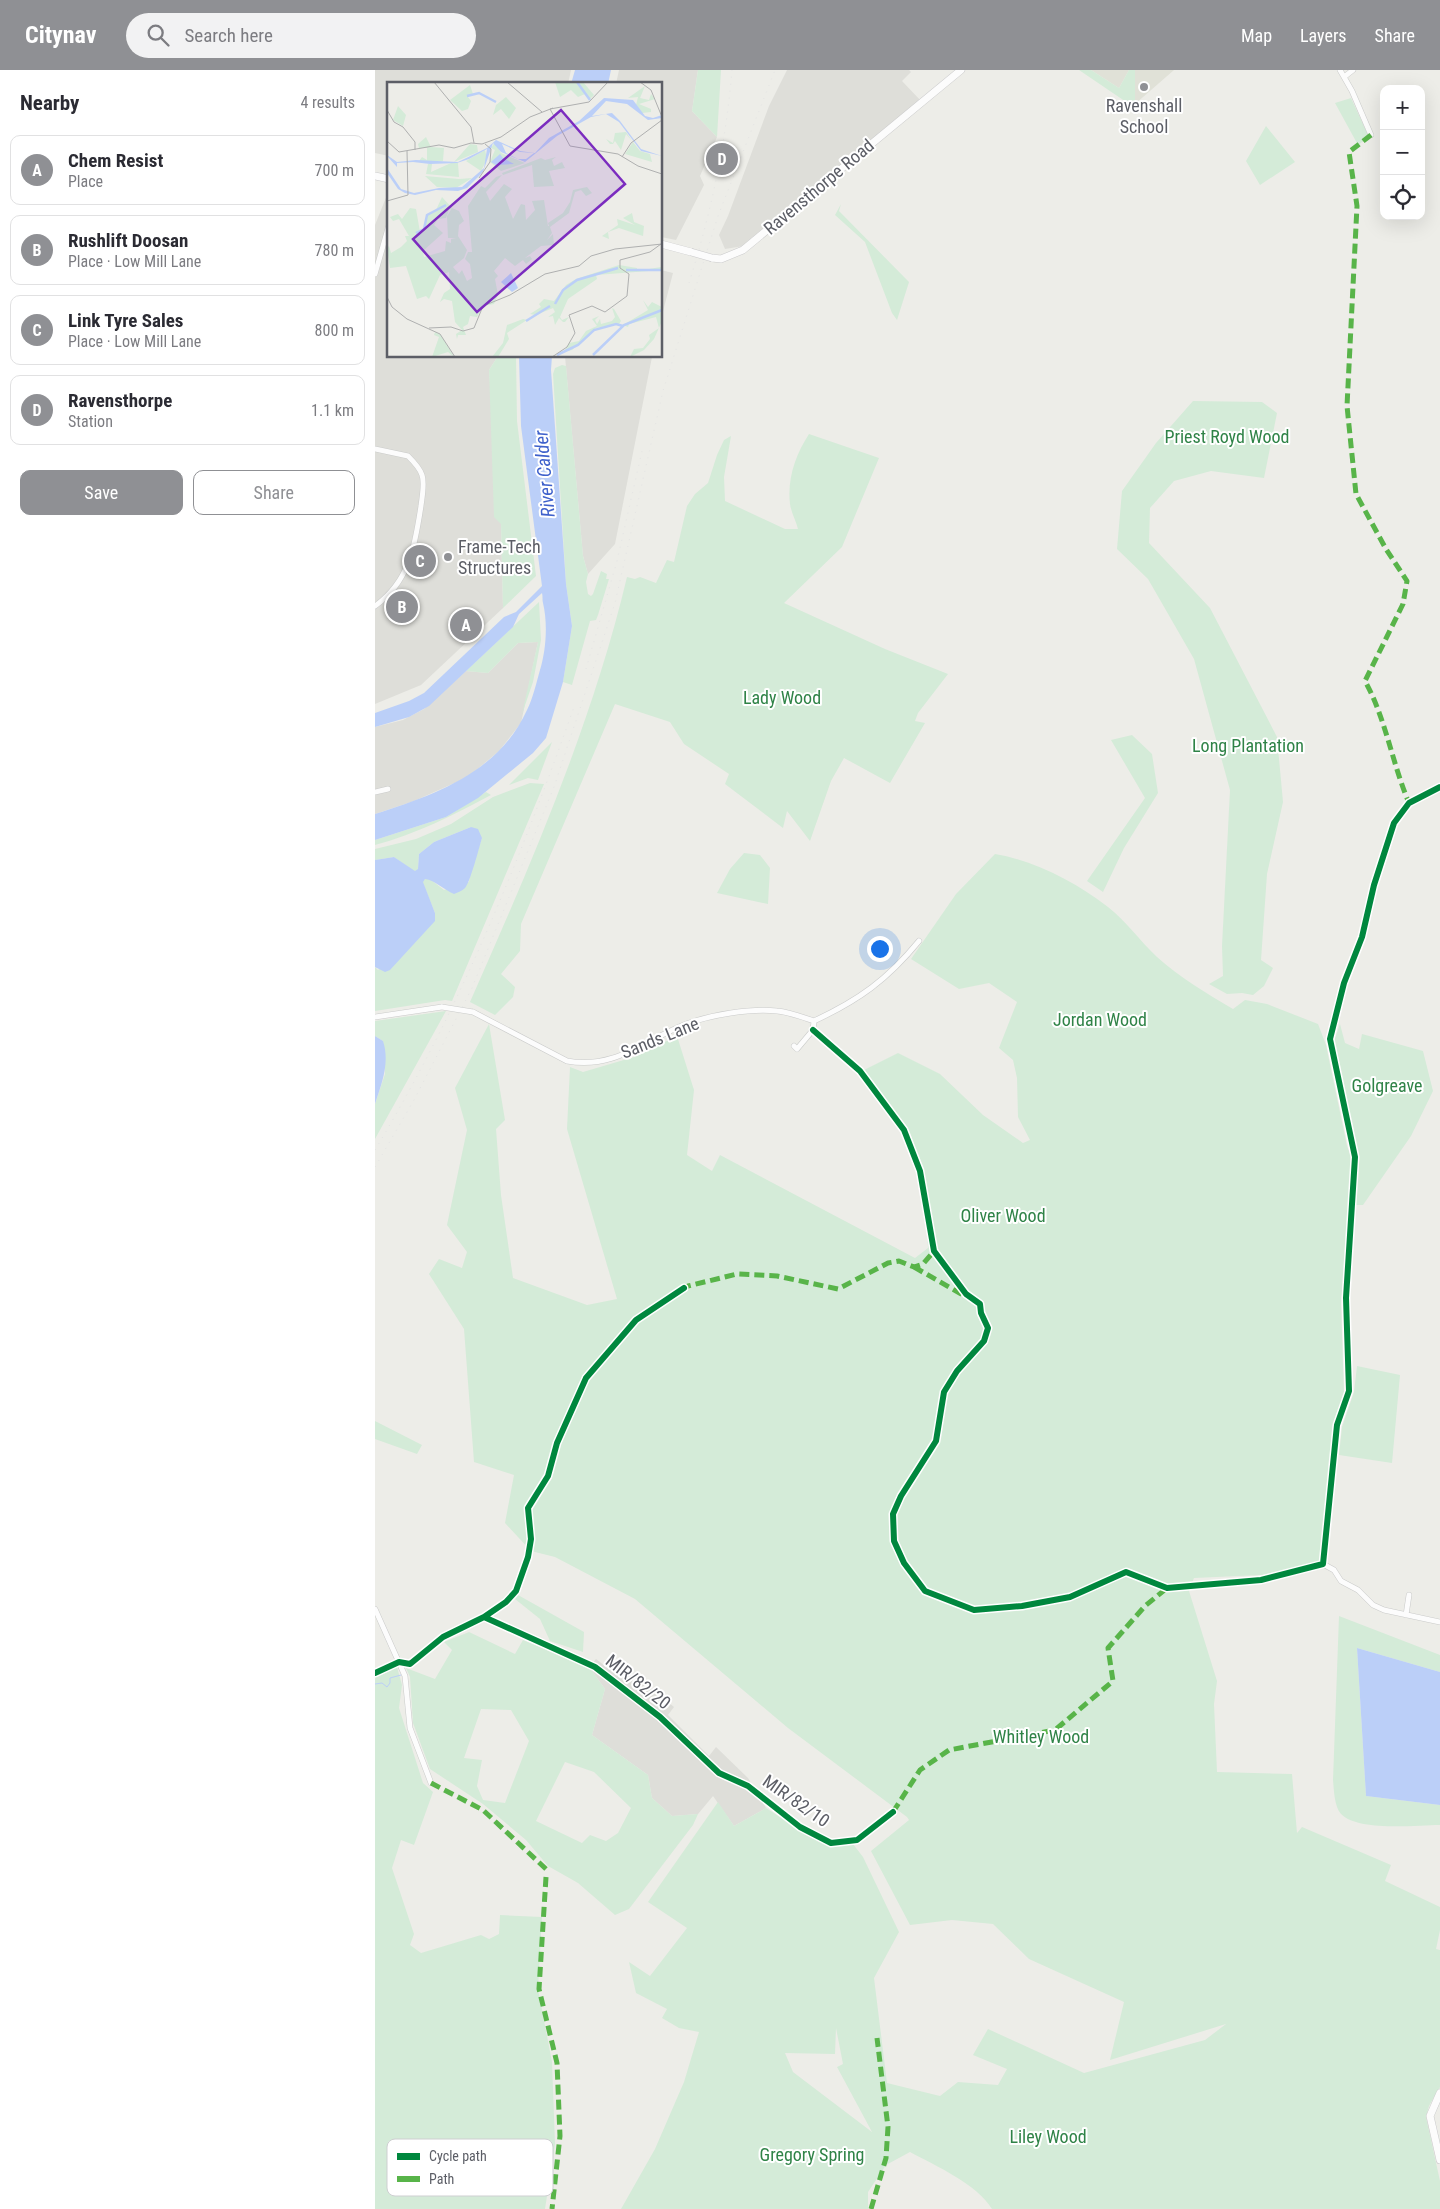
<!DOCTYPE html>
<meta charset="utf-8">
<style>
:root{--surface:#fff;--page:#f2f2f3;--text:#2b2b33;--muted:#7c7c81;--line:#e1e1e2;--accent:#8f9094}
body{margin:0;font-family:"Roboto Condensed",sans-serif;background:var(--page);color:var(--text)}
.controls{position:absolute;right:15px;top:15px;display:grid;overflow:hidden;border-radius:10px;box-shadow:0 5px 20px #0002}
.controls button{width:45px;height:45px;display:grid;place-items:center;padding:0;border:0;border-bottom:1px solid var(--line);background:var(--surface);color:var(--text);font:25px sans-serif}
.you{position:absolute;left:504px;top:878px;width:18px;height:18px;margin:-12px;border:4px solid #fff;border-radius:50%;background:#1a73e8;box-shadow:0 0 0 8px #1a73e833}
.badge{display:grid;place-items:center;width:32px;height:32px;border-radius:50%;background:var(--accent);color:#fff;font-size:16px;font-weight:700}
.pin{position:absolute;translate:-50% -50%;border:2px solid #fff;box-shadow:0 1px 5px #0006}
.list{margin:0;padding:0;list-style:none}
h2{display:flex;justify-content:space-between;align-items:center;height:65px;margin:0;padding:0 20px;font-size:21px}
h2 small{font-size:16px;font-weight:400;color:var(--muted)}
.list li{display:grid;grid-template-columns:32px 1fr auto;gap:15px;align-items:center;box-sizing:border-box;height:70px;margin:0 10px 10px;padding:0 10px;border:1px solid var(--line);border-radius:10px}
.list b{display:block;font-size:19px;white-space:nowrap}
.list p{margin:0;font-size:16px;white-space:nowrap;color:var(--muted)}
.list em{font-size:16px;font-style:normal;color:var(--muted)}
.actions{display:flex;gap:10px;padding:15px 20px}
.actions a{flex:1;padding:11px 0;border:1px solid var(--accent);border-radius:10px;text-align:center;font-size:18px;color:var(--accent)}
.actions .main{background:var(--accent);color:#fff}
.icon{flex:none;width:28px;height:28px;fill:none;stroke:currentColor;stroke-width:2;stroke-linecap:round;stroke-linejoin:round}
.map{position:relative;flex:none;width:1065px;height:2139px;overflow:hidden}
header{display:flex;align-items:center;gap:30px;box-sizing:border-box;height:70px;padding:0 25px;background:var(--accent);color:#fff}
header strong{font-size:24px}
nav{display:flex;gap:28px;margin-inline-start:auto;font-size:18px}
.search{width:350px;height:45px;background:var(--page);display:flex;align-items:center;gap:12px;box-sizing:border-box;padding:0 18px;border-radius:28px;color:var(--muted);font-size:19px}
main{display:flex}
aside{flex:1;background:var(--surface)}
.map>svg:first-child{display:block}
.industrial{fill:#deded9}
.education{fill:#e0e1d7}
.green{fill:#d4ebd8;fill-rule:evenodd}
.water{fill:#bbcff8}
.lines{fill:none;stroke-linecap:round;stroke-linejoin:round}
.stream{stroke:#bbcff8;stroke-width:1}
.street-casing{stroke:#cacbca;stroke-width:6}
.secondary-casing{stroke:#cbcbcc;stroke-width:8}
.street{stroke:#fcfcfc;stroke-width:5}
.secondary{stroke:#fcfcfc;stroke-width:7}
.rail{stroke:#e4e4e4;stroke-width:1;stroke-dasharray:1 6;stroke-linecap:butt}
.street-bridge-casing{stroke:#cacbca;stroke-width:6;stroke-linecap:butt}
.secondary-bridge-casing{stroke:#cbcbcc;stroke-width:8;stroke-linecap:butt}
.street-bridge{stroke:#fcfcfc;stroke-width:5}
.secondary-bridge{stroke:#fcfcfc;stroke-width:7}
.quiet{stroke:#58b449;stroke-width:5;stroke-dasharray:10 5;stroke-linecap:butt}
.cycleway-casing{stroke:#fff;stroke-width:9}
.cycleway{stroke:#00873e;stroke-width:6}
.poi-dot{fill:#8f9094;stroke:#fff;stroke-width:2}
.labels{text-anchor:middle;stroke-width:4;stroke-linejoin:round;paint-order:stroke}
.poi-label{font-size:18px;fill:#5c5e66;stroke:#fff}
.street-label{font-size:18px;fill:#5c5e66;stroke:#fff}
.park-label{font-size:18px;fill:#2f8347;stroke:#fff}
.water-label{font-size:19px;font-style:italic;fill:#3f61cb;stroke:#fff}
.inset-river{fill:none;stroke:#bbcff8;stroke-width:2.5}
.inset-road{fill:none;stroke:#afb0b0;stroke-width:1}
.view{fill:#7b2cbf;fill-opacity:0.15;stroke:#7b2cbf;stroke-width:2.5}
.inset-edge{fill:none;stroke:#5c5e66;stroke-width:2.5}
.key{fill:#fff;stroke:#cecfd1;stroke-width:1}
.key-label{font-size:14px;fill:#5c5e66}
</style>
<header>
<strong>Citynav</strong>
<div class="search"><svg class="icon" aria-label="search" viewBox="0 0 24 24"><circle cx="10" cy="10" r="6"/><path d="M15 15l6 6"/></svg>Search here</div>
<nav><a>Map</a><a>Layers</a><a>Share</a></nav>
</header>
<main>
<aside>
<h2>Nearby<small>4 results</small></h2>
<ul class="list">
<li><span class="badge">A</span><div><b>Chem Resist</b><p>Place</p></div><em>700 m</em></li>
<li><span class="badge">B</span><div><b>Rushlift Doosan</b><p>Place · Low Mill Lane</p></div><em>780 m</em></li>
<li><span class="badge">C</span><div><b>Link Tyre Sales</b><p>Place · Low Mill Lane</p></div><em>800 m</em></li>
<li><span class="badge">D</span><div><b>Ravensthorpe</b><p>Station</p></div><em>1.1 km</em></li>
</ul>
<div class="actions"><a class="main">Save</a><a>Share</a></div>
</aside>
<div class="map">
<svg width="1065" height="2139" viewBox="0 0 1065 2139">
<rect width="100%" height="100%" fill="#edede8"/>
<!-- industrial -->
<path class="industrial" d="M0,0H196L193,14H14V86L0,83Z
M244,0H323L317,41L342,67L325,106L329,115L301,170L286,167V14H241Z
M412,0H534L536,2L527,11L547,32L375,175L350,179L344,165L353,146L394,36Z
M14,120V286H123L114,300L126,454L128,538L46,615L0,634V155Z
M286,200L298,203L286,249Z
M190,286L277,287L240,474L213,504L208,486Z
M163,572L146,653L124,681L93,707L39,731L0,744V657L28,650L49,639L91,601L113,603L143,573Z
M221,1589L247,1609L254,1599L299,1637L293,1645L334,1686L341,1677L373,1708L391,1738L359,1756L338,1726L323,1744L297,1746L277,1728L273,1705L217,1665L230,1619L214,1597Z"/>
<!-- education -->
<path class="education" d="M716,0H754L744,18Z
M760,0H799L760,34Z"/>
<!-- green -->
<path class="green" d="M323,0H346L342,67L317,41Z
M704,0H716L744,18L754,0H760V34L757,36Z
M976,28L994,67L983,75L960,33Z
M891,56L920,92L885,115L871,91Z
M466,134L464,141L534,212L522,250L517,243L490,172L460,145Z
M123,286H141L142,351L161,506L128,538L126,454L119,447L114,300Z
M187,295L191,296L208,486L213,504L211,512L213,524L216,526L218,524L226,501L232,504L231,509H234L223,545L221,550L215,551L197,615L188,612L197,556L191,514L178,304L180,298Z
M818,331L887,332L902,343L889,408L836,401L799,411L775,438L774,473L835,538L902,667L908,732L892,804L886,890L898,898L889,916L878,925L867,923L852,924L834,914L848,906L847,876L855,720L819,589L773,509L742,479L747,421L781,373Z
M434,364L504,388L467,477L409,533L510,579L573,604L543,643L540,651L550,653L515,713L469,688L456,711L435,771L412,741L408,758L350,714L354,704L309,674L295,652L240,634L146,854L145,881L126,904L140,917L138,927L120,945L95,932C156,794 217,654 252,507L260,509L265,507L281,513L292,490L299,492L312,436L320,424L333,413L342,385L349,370L356,366L349,407L350,431L410,459H423C421,451 416,442 415,434C412,408 421,384 434,364Z
M164,532L166,570L158,612L147,644L163,572L143,573L113,603L91,601Z
M757,665L777,684L783,723L749,778L728,822L712,811L770,728L736,670Z
M177,672L163,710L153,708L134,715Z
M155,713L169,714L77,931L70,930L0,941V897L3,900L60,843L47,811L50,809H55L69,820L94,812L95,804L107,768L96,757L59,772L44,784L43,800L40,802L19,787L0,790V779L41,769L76,754L118,727Z
M111,722L116,725C78,745 42,764 0,775V770L71,747Z
M369,783L385,785L395,798L393,834L342,823L355,799Z
M620,784C661,791 700,812 733,837C751,851 765,871 782,887C804,907 831,923 858,939L870,930L892,934L943,954L951,975L972,1076L977,1089L975,1149L966,1234L969,1325L959,1351L948,1494L886,1505L819,1508L814,1521L842,1611L839,1634L842,1702L917,1704L922,1763L927,1757L1016,1795L1010,1811L1065,1837V1860L1061,1879L1065,1880V2017L1054,2036L1051,2047L1065,2111V2139H617C602,2114 561,2096 535,2082L511,2095L493,2122V2139H246L280,2079L309,2012L324,1962L304,1958L287,1948L292,1939L261,1923L254,1892L275,1906L312,1858L273,1832L343,1732L359,1756L391,1738L425,1760L457,1776L478,1774L488,1787L524,1862L499,1908L512,2013L565,2026L583,2012L623,2015L632,1999L598,1985L613,1959L709,2003L830,1970L851,1954L735,1990L749,1932L654,1889L618,1854L577,1850L535,1855L496,1781L534,1750L532,1747L413,1658L260,1529L180,1487L156,1481L130,1453L139,1405L99,1392L89,1259L54,1204L64,1189L87,1198L92,1182L72,1155L92,1060L80,1018L114,954L130,1050L121,1059L126,1125L138,1208L212,1235L242,1229L192,1059L195,997L208,1002L259,987L302,966L319,1020L312,1085L337,1101L345,1085L540,1188L553,1178L549,1108L542,1089L503,1023L487,1001L523,983L565,1004L608,1045L648,1073L655,1070L643,1047L642,1008L638,990L624,978L642,932L614,913L584,919L536,889L581,824ZM461,1958L468,1994L462,1997L497,2062L418,2002L410,1983L460,1984Z
M71,941L0,1069V1034L10,1004L8,971L0,966V951Z
M965,954L970,973L984,979L987,964L1048,981L1058,1021L1036,1066L988,1135H979L982,1086L959,971Z
M982,1296L1025,1305L1017,1393L964,1385L967,1357L979,1322Z
M0,1351L47,1375L42,1384L0,1369Z
M143,1525L209,1562L208,1582L175,1571L165,1549L140,1529Z
M964,1546L1065,1585V1602L982,1578L991,1726L1065,1735V1755C1040,1755 984,1762 966,1744C959,1736 959,1720 958,1710Z
M94,1562L140,1584L148,1570L214,1597L230,1619L217,1665L273,1705L277,1728L297,1746L323,1744L318,1755L254,1839L240,1845L203,1813L173,1796L151,1770L108,1734L55,1699L38,1653L35,1607L31,1598L60,1609L77,1580L69,1572ZM106,1639L136,1640L154,1671L130,1733L108,1730L102,1716L107,1690L89,1688ZM190,1692L219,1702L256,1738L243,1763L231,1771L215,1765L207,1773L161,1751Z
M22,1597L27,1615L24,1638L48,1713L58,1722L39,1775L26,1770L17,1798L39,1864L35,1875L46,1883L106,1865L114,1869L124,1864L125,1845L167,1847L163,1919L177,1992L180,2074L170,2139H0V1608Z"/>
<!-- water -->
<path class="water" d="M200,0H236L233,14H196Z
M144,286H177L176,300L191,514L197,556L188,612L171,668L158,683L103,728L71,747L0,770V744C60,725 124,702 152,640C158,628 161,614 165,600C171,580 173,554 168,533C167,530 168,526 167,523L144,544L138,557L54,636L34,647L0,657V643L34,631L49,623L129,547L141,542L167,516L146,356Z
M96,757L103,759L107,768C104,778 95,813 90,818C87,821 83,822 79,824C69,820 60,810 50,809L48,812L60,843V851L15,900L10,902L0,897V790L19,787L40,801L43,799L44,784L59,772Z
M0,966L8,971C15,992 7,1013 0,1034Z
M982,1578L1065,1602V1735L991,1726Z"/>
<g class="lines">
<!-- stream -->
<path class="stream" d="M0,1614L7,1613L12,1617L15,1613V1608L26,1605"/>
<defs>
<path id="street" d="M965,0L977,21L996,65
M969,7L978,0
M0,204L14,155
M0,379L33,386C38,391 45,398 47,405C50,413 47,427 46,436C40,475 35,511 0,536
M0,722L13,719
M98,942L192,991C239,1000 270,970 311,954C336,945 375,938 402,941C414,942 427,947 439,951C484,930 512,910 544,871
M0,947L67,937
M419,976L422,979L438,960L439,951
M948,1494L959,1500L966,1511L983,1520L998,1535L1009,1540L1065,1552
M0,1539L30,1606L35,1658L56,1713
M1031,1545L1034,1525
M0,1603L24,1592L35,1594L68,1567L109,1547L220,1597L285,1647L344,1703L373,1716L425,1757L456,1773L482,1770L518,1742"/>
<path id="secondary" d="M0,106L14,109
M286,174L316,182
M337,188L346,189L368,180L586,0
M1065,2023L1055,2046L1065,2090"/>
</defs>
<!-- street casing -->
<use href="#street" class="street-casing"/>
<!-- secondary casing -->
<use href="#secondary" class="secondary-casing"/>
<!-- street -->
<use href="#street" class="street"/>
<!-- secondary -->
<use href="#secondary" class="secondary"/>
<!-- rail -->
<path class="rail" d="M314,213C336,143 351,73 357,0
M211,599L242,491L267,381
M0,1080C84,941 145,790 199,637
M0,1097L39,1030L97,918L179,717L240,533L288,321L343,146L400,0"/>
<defs>
<path id="street-bridge" d="M67,937L98,942"/>
<path id="secondary-bridge" d="M316,182L337,188"/>
</defs>
<!-- street-bridge casing -->
<use href="#street-bridge" class="street-bridge-casing"/>
<!-- secondary-bridge casing -->
<use href="#secondary-bridge" class="secondary-bridge-casing"/>
<!-- street-bridge -->
<use href="#street-bridge" class="street-bridge"/>
<!-- secondary-bridge -->
<use href="#secondary-bridge" class="secondary-bridge"/>
<!-- quiet -->
<path class="quiet" d="M996,65L974,82L982,136L972,336L981,424L1011,479L1032,511L1028,534L990,611C1011,649 1017,693 1034,733
M539,1197L588,1225
M307,1220L313,1216L362,1204L402,1206L463,1219L513,1193L524,1191L539,1197L548,1194L559,1181
M56,1713L108,1740L171,1799
M518,1742L545,1700L574,1680L680,1660L738,1611L733,1578L770,1536L792,1518
M171,1807L164,1919L182,1993L185,2066L177,2139
M496,2139L511,2088L513,2057L502,1968"/>
<defs>
<path id="cycleway" d="M438,960L485,1001L529,1060L545,1101L559,1181L591,1224L605,1234L606,1243L613,1258L609,1271L582,1301L569,1322L561,1371L526,1426L518,1444L519,1471L529,1493L550,1521L599,1540L647,1536L695,1527L751,1502L792,1518L886,1510L948,1494L962,1355L974,1321L971,1228L980,1087L955,969L969,913L987,867L999,815L1019,753L1034,733L1065,717
M109,1547L131,1532L141,1521L153,1487L156,1469L153,1438L173,1406L182,1373L211,1308L261,1250L309,1218
M0,1603L24,1592L35,1594L68,1567L109,1547L220,1597L285,1647L344,1703L373,1716L425,1757L456,1773L482,1770L518,1742"/>
</defs>
<!-- cycleway casing -->
<use href="#cycleway" class="cycleway-casing"/>
<!-- cycleway -->
<use href="#cycleway" class="cycleway"/>
</g>
<!-- markers -->
<g class="poi-dot">
<circle cx="769" cy="17" r="5"/>
<circle cx="73" cy="487" r="5"/>
</g>
<g class="labels">
<!-- poi labels -->
<g class="poi-label">
<text x="769" y="42">Ravenshall<tspan x="769" dy="21">School</tspan></text>
<text x="83" y="483" text-anchor="start">Frame-Tech<tspan x="83" dy="21">Structures</tspan></text>
</g>
<!-- street labels -->
<g class="street-label">
<text transform="translate(444 117) rotate(-40)" y="6">Ravensthorpe Road</text>
<text transform="translate(285 968) rotate(-22)" y="6">Sands Lane</text>
<text transform="translate(263 1612) rotate(38)" y="6">MIR/82/20</text>
<text transform="translate(421 1731) rotate(35)" y="6">MIR/82/10</text>
</g>
<!-- park labels -->
<g class="park-label">
<text x="852" y="373">Priest Royd Wood</text>
<text x="407" y="634">Lady Wood</text>
<text x="873" y="682">Long Plantation</text>
<text x="725" y="956">Jordan Wood</text>
<text x="1012" y="1022">Golgreave</text>
<text x="628" y="1152">Oliver Wood</text>
<text x="666" y="1673">Whitley Wood</text>
<text x="673" y="2073">Liley Wood</text>
<text x="437" y="2091">Gregory Spring</text>
</g>
<!-- water labels -->
<g class="water-label">
<text transform="translate(169 404) rotate(-95)" y="7">River Calder</text>
</g>
</g>
<!-- overview -->
<g transform="translate(12 12)">
<rect width="275" height="275" fill="#edede8"/>
<path d="M168,0H196L207,13L202,18L198,12L191,15L184,8L173,15ZM83,3L86,12L81,15L84,19L81,27L75,29L63,18ZM258,4L253,16L262,18L264,12L268,17L252,22L264,27V30L255,31L249,23L251,15L241,16ZM119,15L129,26L122,37L114,27L106,33L109,23ZM11,24L19,33L16,44L6,38ZM239,50L245,59L239,52L234,68L228,59L226,62H223L219,57L226,61L228,51ZM39,55L44,65L57,66L56,79H32L35,75L40,78V66H32L31,62ZM108,60L114,71L138,81L114,89L103,80L108,68L104,66ZM246,60L253,69L263,72L265,80L238,72ZM83,62L90,63L91,70L67,80ZM98,68L100,77L94,89L79,79ZM169,75L165,78L167,84L175,80L178,86L162,89L167,104L147,105L145,83L116,93L115,91L154,76L158,78ZM64,81H71L72,95L39,92L41,82H45L44,90ZM115,93L99,110L103,119L117,102L125,107L118,115L126,137L134,122L138,123L139,138L148,128L145,119L157,118L161,144H162L161,141L176,131L183,120L186,108L200,105L205,111L199,114L194,108L188,110L182,131L163,145L165,151L160,158L166,152L167,163L154,164L138,176L143,174L145,177L139,182L136,178L128,184L118,176L107,189L111,194L108,197L111,213L107,222L96,224L90,235L83,234L81,242L76,245L79,253H71L70,257L69,252L75,248L68,240L65,219L57,217L53,220L57,211L63,207L62,190L53,193L42,217L39,214L30,217L19,184L3,186L0,166L2,164L4,171L14,165L20,159L18,154H22L12,137L6,139L3,135L11,132L15,137L23,126L29,127L33,150L37,147L40,132L49,128L55,115L65,126L62,128L59,136L51,137L47,143L56,151L36,169L37,175L58,169L59,159L64,161V157L69,156H61L60,134L65,126L72,129L77,139L72,143L71,154L80,168L77,176L66,185L72,192L75,188L80,199L85,196L83,182L78,177L81,170H85L81,124L94,104L98,106L109,95ZM38,94L72,97L85,96L69,106L50,105ZM245,131L247,140L257,144L256,154L232,146L221,150L222,157L215,154L231,143L230,137L248,143L236,136ZM232,183L250,186V189L274,185V182L275,188L209,193L210,197L181,217L173,235L175,238L182,235L178,240H176L172,236L168,243L166,234L161,235L168,230L166,226L149,233L143,232L154,225L152,222L157,217L167,219L179,203L189,197ZM256,218L261,225L265,220L275,225V239L267,257L257,268L243,275L247,267L256,266L263,257L262,253L272,246L269,235L242,242L241,245L236,243L261,228ZM225,226L227,227L234,239L232,242L209,246L185,268L177,270L182,261L192,259L199,249L210,244L205,237L212,234L208,238L210,242L213,237L214,242L225,239L228,235ZM136,237L140,238L120,251L122,257L111,275H105L116,261L120,243ZM48,250L54,253L67,275L61,270L45,275L52,255L47,253Z" fill="#d4ebd8"/>
<path d="M217,16L246,18L258,34L266,36L275,33V36L261,38L240,22L219,19L205,34L225,31L233,39L254,67L275,74L254,69L232,40L219,32L204,35L170,54L138,80L114,70L106,61L96,90L80,106L71,109L49,108L28,113L18,111L11,107L0,91V86L14,107L27,111L52,106L75,105L97,86L100,67L82,77L70,81L43,82L26,80L10,81V85L1,75L0,81V73L10,80L29,78L71,80L100,66L109,58L133,69L148,71L162,56L192,39ZM115,62L133,70L147,71L139,77H131L119,71ZM113,72L116,76L127,82L109,83L104,80ZM124,191L131,206L125,210L114,200Z" fill="#bbcff8" fill-rule="evenodd"/>
<path class="inset-river" d="M190,0L203,18M80,14L92,11L109,20M29,151L37,147L40,133L59,123M239,188H275M168,222L176,208L190,198L231,186M139,239L163,224M170,273L191,263L207,248L229,242L236,244M206,273L237,243L275,228"/>
<path class="inset-road" d="M47,0L84,45L87,61M120,0L155,30M253,0L264,8L275,35M163,27L183,64L231,72L251,84L275,92M163,27L202,20L221,0M0,28L7,40L16,45L28,60V68M0,59L12,70L52,63L67,66L84,61L95,62L114,55L143,35L166,26M235,75L244,61L275,38M92,96L103,80L104,67L98,62M0,119L21,113L20,69M0,215L5,225L20,237L53,252L68,275M42,246L64,245L76,249L87,246L96,224L123,213L158,192L192,184L204,174L228,167L275,162M165,275L180,265L188,251L182,233L205,224L218,230L240,214L242,192L233,186V178L263,170L274,162"/>
<path class="view" d="M174,28L238,102L90,230L26,157Z"/>
<rect width="275" height="275" class="inset-edge"/>
</g>
<!-- legend -->
<rect x="12" y="2069" width="166" height="57" rx="8" class="key"/>
<rect x="22" y="2083" width="23" height="7" fill="#00873e"/>
<rect x="22" y="2106" width="23" height="6" fill="#58b449"/>
<g class="key-label">
<text x="54" y="2091">Cycle path</text>
<text x="54" y="2114">Path</text>
</g>
</svg>
<div class="controls">
<button>+</button>
<button>−</button>
<button><svg class="icon" aria-label="locate" viewBox="0 0 24 24"><circle cx="12" cy="12" r="6"/><path d="M12 2v4M12 18v4M2 12h4M18 12h4"/></svg></button>
</div>
<div class="you"></div>
<div class="pin badge" style="left:91px;top:555px">A</div>
<div class="pin badge" style="left:27px;top:537px">B</div>
<div class="pin badge" style="left:45px;top:491px">C</div>
<div class="pin badge" style="left:347px;top:89px">D</div>
</div>
</main>
